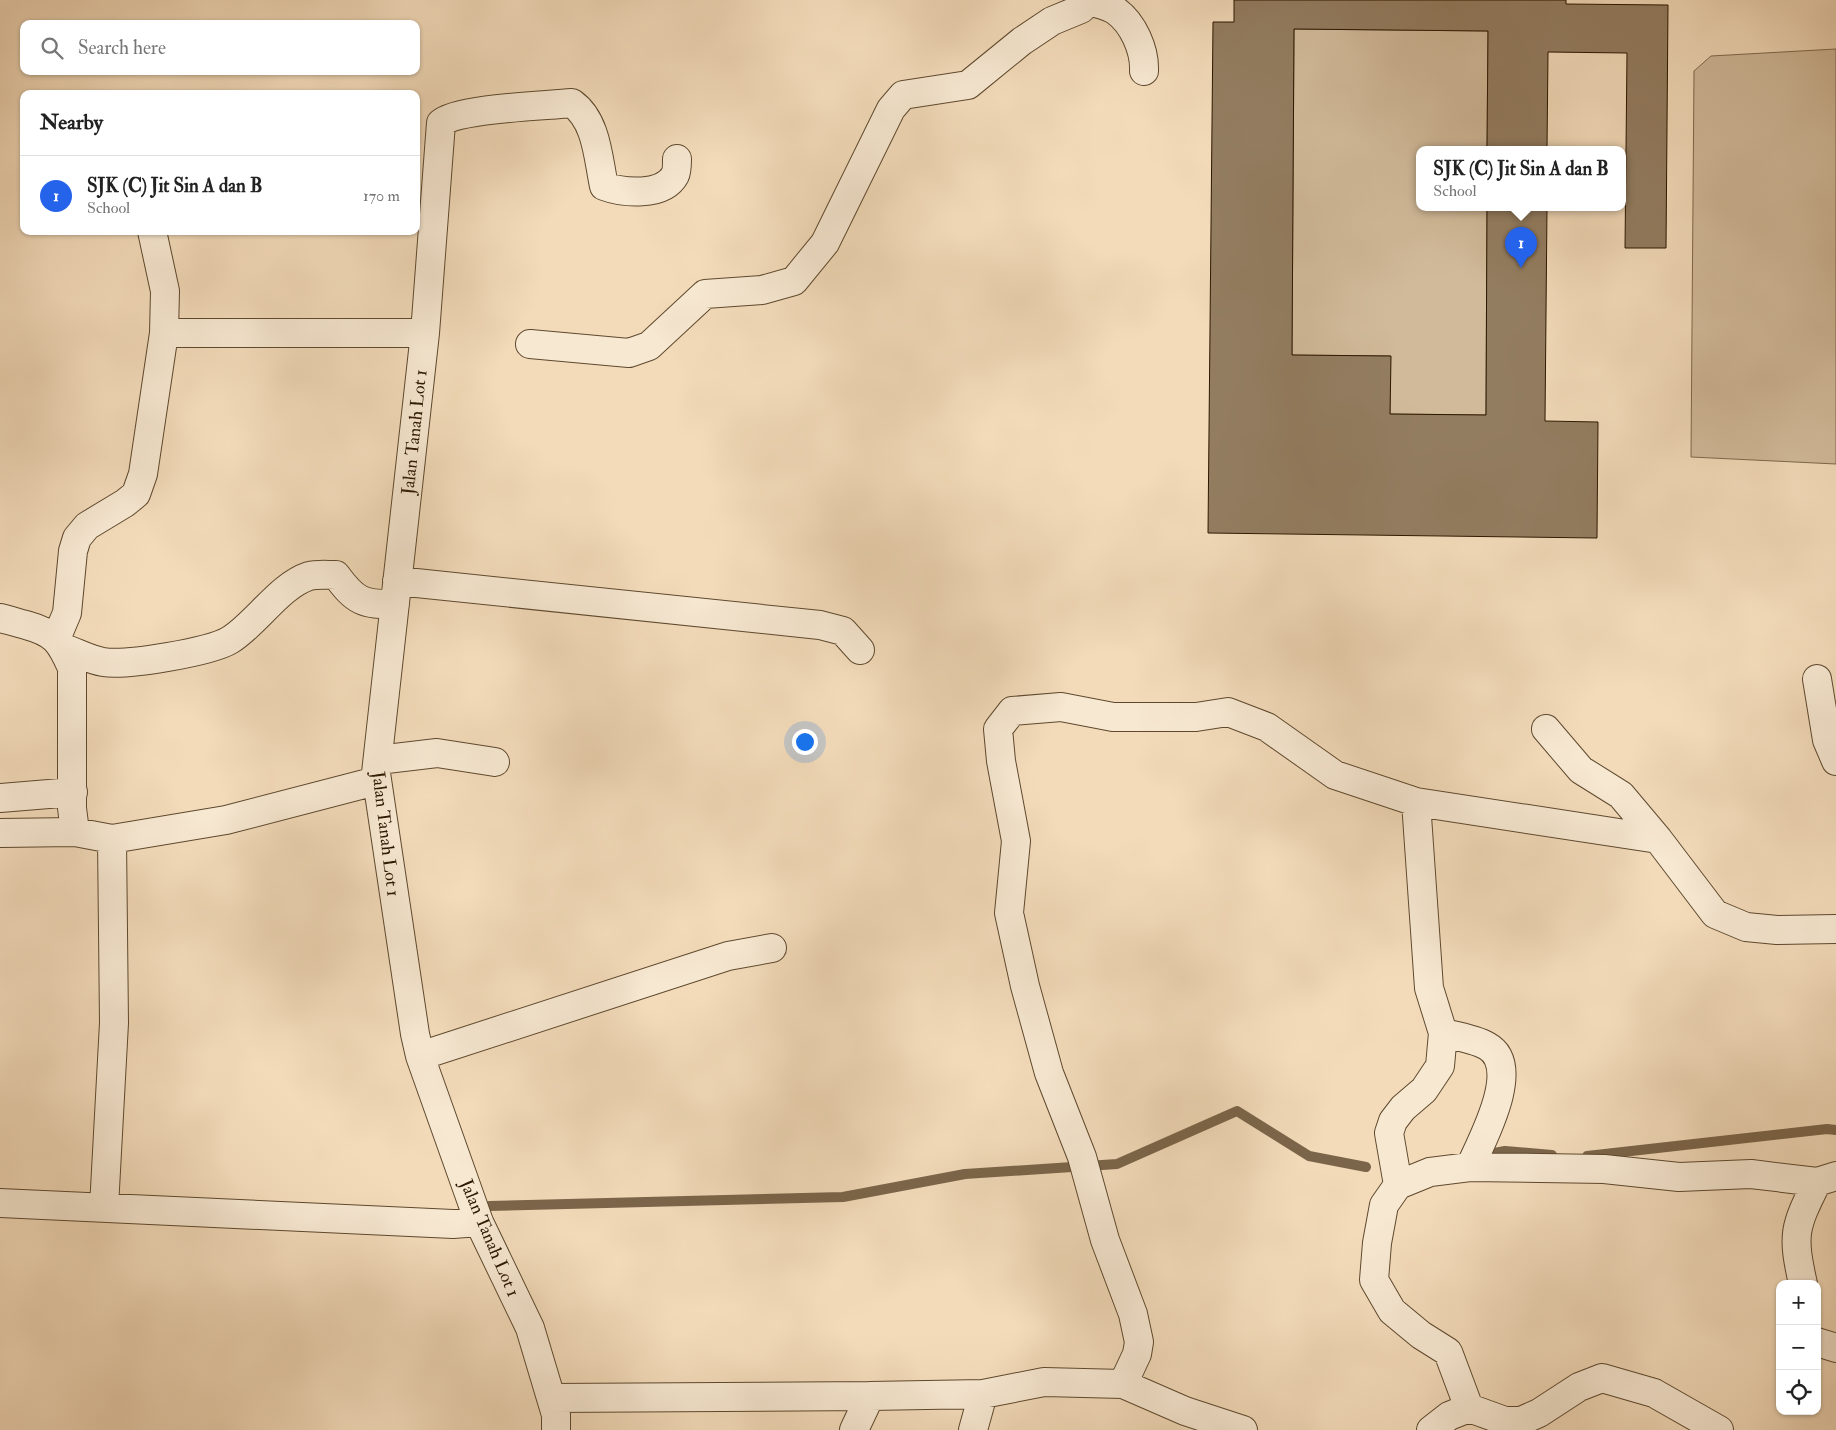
<!DOCTYPE html>
<meta charset="utf-8">
<style>
:root{--surface:#fff;--page:#f2f2f2;--text:#222;--muted:#767676;--line:#e0e0e0;--accent:#2563eb}
body{margin:0;font-family:"IM FELL Double Pica",serif;background:var(--page);color:var(--text)}
.controls{position:absolute;right:15px;bottom:15px;display:grid;overflow:hidden;border-radius:10px;box-shadow:0 1px 4px #0004}
.controls button{width:45px;height:45px;display:grid;place-items:center;padding:0;border:0;border-bottom:1px solid var(--line);background:var(--surface);color:var(--text);font:25px sans-serif}
.you{position:absolute;left:804px;top:741px;width:18px;height:18px;margin:-12px;border:4px solid #fff;border-radius:50%;background:#1a73e8;box-shadow:0 0 0 8px #1a73e833}
.badge{display:grid;place-items:center;width:32px;height:32px;border-radius:50%;background:var(--accent);color:#fff;font-size:16px;font-weight:700}
.pin{position:absolute;translate:-50% -41px;filter:drop-shadow(0 1px 2px #0008)}
.pin::after{content:'';position:absolute;top:26px;width:18px;height:15px;background:inherit;clip-path:polygon(0 0,100% 0,50% 100%)}
.popup{position:absolute;left:1416px;top:146px;width:210px;height:65px;box-sizing:border-box;display:grid;place-content:center;border-radius:10px;background:var(--surface);filter:drop-shadow(0 1px 4px #0005);font-size:16px;white-space:nowrap;color:var(--muted)}
.popup b{font-size:19px;color:var(--text)}
.popup::after{content:'';position:absolute;left:50%;top:100%;margin-left:-10px;border:10px solid transparent;border-top-color:var(--surface)}
.list{margin:0;padding:0;list-style:none}
h2{display:flex;justify-content:space-between;align-items:center;height:65px;margin:0;padding:0 20px;font-size:21px}
h2 small{font-size:16px;font-weight:400;color:var(--muted)}
.list li{display:grid;grid-template-columns:32px 1fr auto;gap:15px;align-items:center;box-sizing:border-box;height:80px;padding:0 20px;border-top:1px solid var(--line)}
.list b{display:block;font-size:19px;white-space:nowrap}
.list p{margin:0;font-size:16px;white-space:nowrap;color:var(--muted)}
.list em{font-size:16px;font-style:normal;color:var(--muted)}
.icon{flex:none;width:28px;height:28px;fill:none;stroke:currentColor;stroke-width:2;stroke-linecap:round;stroke-linejoin:round}
.map{position:relative;flex:none;width:1836px;height:1430px;overflow:hidden}
.search{position:absolute;background:var(--surface);box-shadow:0 1px 4px #0004;left:20px;top:20px;width:400px;height:55px;display:flex;align-items:center;gap:12px;box-sizing:border-box;padding:0 18px;border-radius:10px;color:var(--muted);font-size:19px}
.panel{position:absolute;background:var(--surface);box-shadow:0 1px 4px #0004;left:20px;top:90px;width:400px;height:145px;border-radius:10px}
.map>svg:first-child{display:block}
.green{fill:#d1ba9a;stroke:#7e694d}
.lines{fill:none;stroke-linecap:round;stroke-linejoin:round}
.stream{stroke:#7b654a;stroke-width:10}
.building{fill:#937d61;stroke:#2c1800}
.street-casing{stroke:#5e492e;stroke-width:30}
.street{stroke:#f7e8d2;stroke-width:28}
.labels{text-anchor:middle;stroke-width:4.5;stroke-linejoin:round;paint-order:stroke}
.street-label{font-size:18px;fill:#2c1800;stroke:#f7e8d2}
</style>
<div class="map">
<svg width="1836" height="1430" viewBox="0 0 1836 1430">
<rect width="100%" height="100%" fill="#f3dbba"/>
<filter id="stains"><feTurbulence type="fractalNoise" baseFrequency=".004" numOctaves="4"/><feColorMatrix values="0 0 0 0 .2 0 0 0 0 .09 0 0 0 0 .02 0 0 0 .5 -.17"/></filter>
<radialGradient id="worn" r=".72"><stop offset=".6" stop-color="#630" stop-opacity="0"/><stop offset="1" stop-color="#630" stop-opacity=".3"/></radialGradient>
<!-- green -->
<path class="green" d="M1294,29L1488,31L1487,149H1420V207H1487L1486,415L1390,414V356L1292,355Z
M1836,49V464L1691,457L1694,71L1711,56Z"/>
<g class="lines">
<!-- stream -->
<path class="stream" d="M1494,1153L1505,1151L1552,1155
M1587,1156L1827,1129L1836,1130
M489,1206L843,1197L965,1174L1117,1164L1237,1111L1309,1156L1366,1167"/>
</g>
<!-- building -->
<path class="building" d="M1234,0H1566V4L1668,5L1666,248H1625L1627,53L1548,52L1547,149H1487L1488,31L1294,29L1292,355L1391,356L1390,414L1486,415L1487,207H1547L1545,421L1598,422L1597,538L1208,533L1213,22H1234Z"/>
<g class="lines">
<defs>
<path id="street" d="M1089,1C1098,4 1109,6 1116,11C1133,23 1145,50 1144,71
M164,333H425
M530,344L629,353L649,346L705,294L762,290L794,281L825,243L891,109L903,95L968,85L1022,41L1052,21L1081,9L1090,0
M397,581L820,625L843,631L860,650
M0,618C9,620 18,623 26,625C55,633 60,641 72,668V808L75,832
M56,639L67,613L73,551L77,538L87,526L125,503L136,494L143,474L164,333L165,291L152,231
M63,648C76,652 90,660 103,662C126,666 210,652 230,640C257,623 279,586 309,576C317,574 327,575 336,575C355,601 363,605 395,604
M1817,679L1827,740L1836,761
M1546,729L1581,770L1621,795L1658,839L1715,914L1746,927L1777,930L1836,929
M378,760L437,753L495,762
M0,798L73,792
M1416,802L1658,839
M0,833L75,832L112,839L226,820L376,781
M1443,1033C1456,1036 1475,1039 1487,1046C1523,1066 1482,1140 1470,1167
M420,1056L728,956L772,948
M1398,1185L1430,1172L1470,1167L1604,1169L1679,1177L1751,1174L1817,1182
M0,1203L453,1224L479,1222
M104,1207L114,1023L112,839
M1803,1284C1792,1234 1794,1228 1817,1182L1836,1176
M1817,1342L1836,1348
M1123,1384L1137,1354L1139,1342L1133,1314L1105,1240L1082,1157L1049,1073L1025,986L1009,913L1016,841L1001,761L998,729L1012,711L1061,707L1113,717H1196L1228,712L1267,727L1335,775L1416,802L1429,988L1443,1033L1440,1066L1424,1090L1403,1108L1393,1121L1389,1133L1398,1185L1384,1205L1377,1243L1374,1280L1392,1311L1421,1335L1448,1352L1469,1408L1505,1421H1521L1539,1413L1579,1387L1602,1378L1654,1393L1719,1430
M551,1398L870,1396
M556,1430V1415L530,1328L479,1222L420,1056L415,1034L376,773L425,333L441,123C458,108 545,106 572,103C597,121 598,158 604,186C623,193 663,197 675,175C677,171 677,163 677,159
M854,1430L870,1396L983,1394L1044,1382L1123,1384L1185,1411L1243,1430
M973,1430L983,1394
M1431,1430L1449,1416L1469,1408"/>
</defs>
<!-- street casing -->
<use href="#street" class="street-casing"/>
<!-- street -->
<use href="#street" class="street"/>
</g>
<g class="labels">
<!-- street labels -->
<g class="street-label">
<text transform="translate(414 432) rotate(-84)" y="6">Jalan Tanah Lot 1</text>
<text transform="translate(386 834) rotate(83)" y="6">Jalan Tanah Lot 1</text>
<text transform="translate(490 1238) rotate(67)" y="6">Jalan Tanah Lot 1</text>
</g>
</g>
<rect width="100%" height="100%" filter="url(#stains)"/>
<rect width="100%" height="100%" fill="url(#worn)"/>
</svg>
<div class="controls">
<button>+</button>
<button>−</button>
<button><svg class="icon" aria-label="locate" viewBox="0 0 24 24"><circle cx="12" cy="12" r="6"/><path d="M12 2v4M12 18v4M2 12h4M18 12h4"/></svg></button>
</div>
<div class="you"></div>
<div class="pin badge" style="left:1521px;top:268px">1</div>
<div class="popup"><b>SJK (C) Jit Sin A dan B</b>School</div>
<div class="search"><svg class="icon" aria-label="search" viewBox="0 0 24 24"><circle cx="10" cy="10" r="6"/><path d="M15 15l6 6"/></svg>Search here</div>
<section class="panel">
<h2>Nearby<small></small></h2>
<ul class="list">
<li><span class="badge">1</span><div><b>SJK (C) Jit Sin A dan B</b><p>School</p></div><em>170 m</em></li>
</ul>
</section>
</div>
